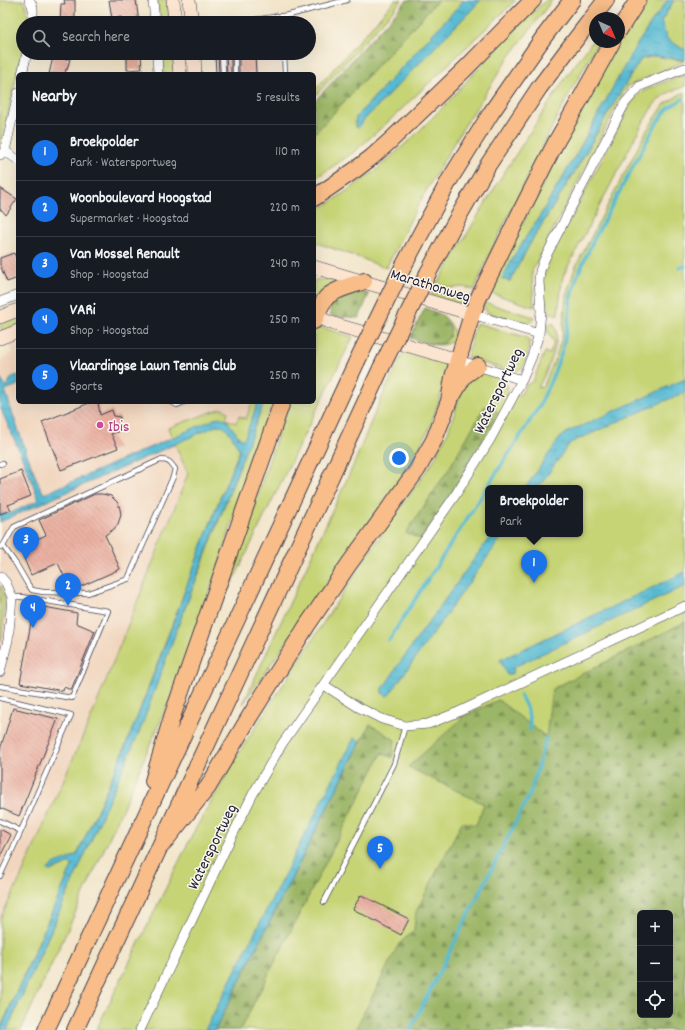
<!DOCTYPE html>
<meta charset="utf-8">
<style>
:root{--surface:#171b24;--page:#242831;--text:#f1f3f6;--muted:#9ea1a6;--line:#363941;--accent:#1a73e8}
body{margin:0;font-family:Dekko,sans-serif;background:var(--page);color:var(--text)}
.controls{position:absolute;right:12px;bottom:12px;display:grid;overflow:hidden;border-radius:6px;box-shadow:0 4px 16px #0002}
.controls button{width:36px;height:36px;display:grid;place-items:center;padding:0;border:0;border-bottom:1px solid var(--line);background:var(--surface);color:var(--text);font:20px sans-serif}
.compass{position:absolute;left:589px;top:12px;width:36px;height:36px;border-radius:50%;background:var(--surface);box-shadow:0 4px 16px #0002;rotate:136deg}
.you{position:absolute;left:399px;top:458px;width:14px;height:14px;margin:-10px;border:3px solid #fff;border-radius:50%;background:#1a73e8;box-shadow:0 0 0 6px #1a73e833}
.badge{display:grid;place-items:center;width:26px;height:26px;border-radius:50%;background:var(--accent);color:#fff;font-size:13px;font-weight:700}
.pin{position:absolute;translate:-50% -33px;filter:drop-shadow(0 1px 2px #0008)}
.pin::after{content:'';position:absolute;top:21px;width:14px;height:12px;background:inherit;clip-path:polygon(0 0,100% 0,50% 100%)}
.popup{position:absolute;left:485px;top:485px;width:98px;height:52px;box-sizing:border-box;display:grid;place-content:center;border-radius:6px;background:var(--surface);filter:drop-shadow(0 1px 3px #0005);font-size:13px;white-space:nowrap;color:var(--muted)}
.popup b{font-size:15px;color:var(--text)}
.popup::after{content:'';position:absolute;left:50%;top:100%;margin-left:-8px;border:8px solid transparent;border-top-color:var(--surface)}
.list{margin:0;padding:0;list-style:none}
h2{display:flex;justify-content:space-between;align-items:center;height:52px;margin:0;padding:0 16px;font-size:17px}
h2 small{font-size:13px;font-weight:400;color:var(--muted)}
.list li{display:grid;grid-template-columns:26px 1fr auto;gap:12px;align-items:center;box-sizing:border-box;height:56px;padding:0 16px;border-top:1px solid var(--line)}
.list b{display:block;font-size:15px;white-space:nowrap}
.list p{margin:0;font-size:13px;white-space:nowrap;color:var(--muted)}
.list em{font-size:13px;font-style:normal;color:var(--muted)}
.icon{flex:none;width:22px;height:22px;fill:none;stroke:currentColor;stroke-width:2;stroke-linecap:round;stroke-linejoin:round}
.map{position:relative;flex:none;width:685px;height:1030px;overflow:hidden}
.search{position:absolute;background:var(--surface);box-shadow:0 4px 16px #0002;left:16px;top:16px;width:300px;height:44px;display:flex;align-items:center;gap:10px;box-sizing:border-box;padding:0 14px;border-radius:22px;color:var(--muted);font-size:15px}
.panel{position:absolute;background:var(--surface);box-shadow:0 4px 16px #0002;left:16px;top:72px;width:300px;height:332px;border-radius:6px}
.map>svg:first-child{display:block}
.built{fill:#f1d5bd}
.green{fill:#c6d476;stroke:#747b58;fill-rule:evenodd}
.forest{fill:url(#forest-firs);stroke:#5f6c51;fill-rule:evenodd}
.water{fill:url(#water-ripples);stroke:#3b6e86}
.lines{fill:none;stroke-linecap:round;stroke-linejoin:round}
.stream{stroke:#54b9d2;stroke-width:3.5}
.building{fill:url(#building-back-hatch)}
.service-casing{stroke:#413f50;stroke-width:6}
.minor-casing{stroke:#413f50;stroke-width:10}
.secondary-casing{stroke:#413f50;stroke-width:14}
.motorway-casing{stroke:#413f50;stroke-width:18}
.service{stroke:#fff;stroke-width:4.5}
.minor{stroke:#fff;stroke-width:9}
.secondary{stroke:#fce5d0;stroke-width:13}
.motorway{stroke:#f8bd89;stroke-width:16}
.motorway-bridge-casing{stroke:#413f50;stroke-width:18;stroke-linecap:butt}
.motorway-bridge{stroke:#f8bd89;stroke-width:16}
.hotel-dot{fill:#d1479c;stroke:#fbf7ec;stroke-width:1.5}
.labels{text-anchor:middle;stroke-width:3;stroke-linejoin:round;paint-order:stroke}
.street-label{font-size:16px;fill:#22223b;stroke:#fbf7ec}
.hotel-label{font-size:16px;fill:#b23c85;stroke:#fbf7ec;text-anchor:start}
</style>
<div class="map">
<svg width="685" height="1030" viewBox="0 0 685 1030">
<defs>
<pattern id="forest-firs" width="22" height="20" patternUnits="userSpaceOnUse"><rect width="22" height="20" fill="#9cb667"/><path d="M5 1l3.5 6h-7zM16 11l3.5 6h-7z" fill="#7f9456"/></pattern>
<pattern id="water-ripples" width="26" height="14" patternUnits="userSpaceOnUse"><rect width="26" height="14" fill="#54b9d2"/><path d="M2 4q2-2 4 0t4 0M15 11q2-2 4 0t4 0" fill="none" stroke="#4596ac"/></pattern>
<pattern id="building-back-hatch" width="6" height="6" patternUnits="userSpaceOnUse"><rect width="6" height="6" fill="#eab1a2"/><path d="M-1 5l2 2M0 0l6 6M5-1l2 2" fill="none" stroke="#c8988c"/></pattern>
</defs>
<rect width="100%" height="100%" fill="#fbf7ec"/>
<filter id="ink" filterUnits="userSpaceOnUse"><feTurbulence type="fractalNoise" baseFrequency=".025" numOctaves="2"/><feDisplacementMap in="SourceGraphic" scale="8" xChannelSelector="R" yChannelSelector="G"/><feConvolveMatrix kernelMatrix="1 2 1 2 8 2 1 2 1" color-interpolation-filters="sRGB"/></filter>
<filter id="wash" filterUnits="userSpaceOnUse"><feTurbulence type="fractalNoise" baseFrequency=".012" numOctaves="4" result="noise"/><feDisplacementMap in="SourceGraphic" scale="16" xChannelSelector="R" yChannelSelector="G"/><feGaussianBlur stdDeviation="0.9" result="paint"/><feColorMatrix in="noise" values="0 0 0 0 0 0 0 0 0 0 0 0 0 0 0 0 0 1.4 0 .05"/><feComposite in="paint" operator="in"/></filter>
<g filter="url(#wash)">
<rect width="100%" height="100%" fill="#f2e5ca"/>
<!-- built -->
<path class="built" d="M215,53H280V68H282V74H216Z
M18,341V402H252L246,419L236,423L226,419L168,428L188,474L93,713L20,879L0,919V360L13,353L10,345Z"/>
<!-- green -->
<path class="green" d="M0,0H23C27,7 29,15 28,23H23V48L0,148Z
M157,0H167L170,23H160Z
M395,0H402L314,97V91Z
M438,0H464L356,117L355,123L361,125L363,121L481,0H516L389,121L354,152L314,179V134Z
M546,0H552L507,60L458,136L418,205L386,268L355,256L314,242V211L331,202L374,172L412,138L446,104L504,40Z
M646,0H668L651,23L633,51L578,151L541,214L515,254L502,279L510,281L531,242L574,173L621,91L641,59L655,56L685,61L628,86L611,117L532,271L534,307L488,292L576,119L622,36Z
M674,0H685V50L683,49L667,39L661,22Z
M595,38V42H598L557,117L490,253L474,290L464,287L451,288L437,284L500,179L566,77Z
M162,53H173L174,74H163Z
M685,74V86C678,89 671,91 665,95C653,102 647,116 640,128L563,276L561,289L558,315L549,312L544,296L543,279L547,264L632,102L641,92L652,87Z
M685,92V1030H96L192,835L242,748L372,548L434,460L448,432L463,387L478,372H484L501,378L508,387L507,398L521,394L525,386L533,381L545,352L550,354L554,342L547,331L548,323L554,324C563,341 546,372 538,388L543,387L555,359L562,337L566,295L576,266L647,130L665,104L679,95ZM447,472L417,537L406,533ZM488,488H580V534H488ZM640,913H670V1015H640Z
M330,279L341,281L314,310V280Z
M433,291L450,296L461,295L472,297L469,305L466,306L431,296Z
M483,302L534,317C532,322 530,323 525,323L488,313L482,305Z
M442,315C450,322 454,328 455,338C446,348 435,345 423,343C435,344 443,347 450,336L447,321Z
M18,317V325L2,332L0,324Z
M480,324L525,337L529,340C530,345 526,363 523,367C521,370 516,370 513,372L467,358L475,325Z
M317,326L353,337L300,443L223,602L282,421L289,402H314V333Z
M405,349L450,363L445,382L430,427L415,455L397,483L243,704L354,464L376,410Z
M252,402H258L245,437L220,498L134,725L119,761L78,853L56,869L70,863L72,865L70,871L0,1029V919L20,879L93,713L188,474L168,428L222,408L228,412L226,419L236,423L239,416L246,419Z
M264,402H273L244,485L220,561L181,673L125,803L62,942L21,1030H7L91,840L198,576Z
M0,585L2,587L5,600L2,636L0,643Z"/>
<!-- forest -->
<path class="forest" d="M407,0H438L314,134V102Z
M348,290L360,291L369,294L359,318L331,316L329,304Z
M425,308C430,311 438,312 443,316C452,323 453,335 444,343C432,345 422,342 410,338Z
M485,406L498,412L459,484L420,539L406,533L447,472Z
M685,622V1030H355L399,944L414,930L416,912L462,822L476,825L484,804L408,767L465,716L498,700L546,737L552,689ZM640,913H670V1015H640Z
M370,724L395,740L392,758L382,753L240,1030H215Z"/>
<!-- water -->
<path class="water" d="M464,0H481L363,121L361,125L358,128L356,127L355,123L356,117Z
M668,0H674L661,22L667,39L683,49L685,50V60L655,56L641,59L621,91L574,173L531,242L510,281L502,279L515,254L541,214L578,151L633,51L651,23Z
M18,375V385L5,390C12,413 20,435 28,457C33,469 37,483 44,494L219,417L226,419L239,437L241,439H243L245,437L258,402H264L181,618L141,728L7,1030H0L70,871L72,865L70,863L51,871H49L48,869C57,861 70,861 78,853C97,811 117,768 134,725C170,635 201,542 239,452V449C234,441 228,425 218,425L0,522V514L4,513L5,514L11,513L39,500L25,464L0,407V377L5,386L7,385L12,377Z
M685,379V392L570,443L538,488H525L560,438L568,432Z
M492,534H504L389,695L387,696L382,693V690L401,661Z
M685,572V586L514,667L513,673L507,675L500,660Z
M354,738L361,741L215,1030H205Z"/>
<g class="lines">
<!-- stream -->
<path class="stream" d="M679,268L685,266
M389,640L540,405L554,373L562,351L568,324L571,296L578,274L594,239L656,124C665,111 668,107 683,99
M520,695C526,706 531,716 530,730
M410,1030L530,794L546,738"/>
</g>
<g id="blocks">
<!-- building -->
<path class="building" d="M64,0H75V18H72V23H60L61,4H65Z
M109,0H136L139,23H122L121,17L112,19Z
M54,53H66L65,59H70L67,70L66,69L65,74H49Z
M127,53H141L142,69L127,70Z
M215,53H218L219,74H216Z
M226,53H231V74H227Z
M239,53H255L256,74H239Z
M0,188L17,199L6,215L2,210H0Z
M14,253L18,263V278L7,282L0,265V258Z
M92,402H98L100,415L112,410L114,416L120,417V421L118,426L120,431L111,434L118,448L61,470L42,422Z
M21,471L31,496L8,505L11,510L0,514V479Z
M95,494H102L111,496L118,503L120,509L121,515L118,524L114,529L105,535L120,569L75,589H70L58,563L31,575L19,547L46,535L39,520Z
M28,604L77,613L76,623L95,631L71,690L64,687L63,691L20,683L32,617L36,613Z
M13,708L58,719L19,816L0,808V750Z
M0,829L11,835L0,857Z
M361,895L409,919L401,935L353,909Z"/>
</g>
</g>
<g filter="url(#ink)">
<use href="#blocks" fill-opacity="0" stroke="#413f50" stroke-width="1"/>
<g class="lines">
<defs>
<path id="service" d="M276,16L281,23
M232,23L289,15L347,0
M222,53L223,74
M235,53V74
M284,53L285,74
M172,402L177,405L184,402
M0,464L3,463
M0,547L3,546L14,527L160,460C169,460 170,462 175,469L173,477L128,579L88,593L43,592L32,590L27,583L16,564L3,546
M0,686L72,698L108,611L22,597H12
M0,698L71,715L21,831L0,876
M0,821L21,831
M324,902L394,764L405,726"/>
<path id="minor" d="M29,0C35,6 33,15 32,23
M153,0L155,23
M157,53L158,74
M22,74L27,53
M5,151L18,160
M0,155L5,151L18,93
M0,302L18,295
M472,314L539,334
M458,360L522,380
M0,576L6,583L12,597L10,621L8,640L0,672
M324,685L358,707L382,719L405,726L428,724L456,713L685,606
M140,1030L225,850L253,794L282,744L454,497L491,438L522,380L532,356L539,334L541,311L539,281L540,271L544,260L625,103L640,86L685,68"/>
<path id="secondary" d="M173,0L175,23
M189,0L192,23
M178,53L180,74
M194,53L195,74
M314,267L472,314
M314,316L337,325L458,360
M0,317L18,310
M0,338L18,331"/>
<path id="motorway" d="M619,30L638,0
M314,198L355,170L372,157L391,140L464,70L533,0
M404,265L450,179L491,113L543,38L572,0
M428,273L453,226L488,165L539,88L569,48L606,0
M314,321C318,313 320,305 326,298C332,290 354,285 364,281
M454,393L464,376L478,366
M153,781L172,717L282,402
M161,846L208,787L250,716L308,624L349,564L417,470L434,440L449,401L453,377L472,314L479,297L520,213L556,142L571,116L612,42
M46,1030L357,361
M75,1030L381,368"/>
</defs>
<!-- service casing -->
<use href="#service" class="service-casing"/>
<!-- minor casing -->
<use href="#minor" class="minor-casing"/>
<!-- secondary casing -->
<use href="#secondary" class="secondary-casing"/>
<!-- motorway casing -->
<use href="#motorway" class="motorway-casing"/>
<!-- service -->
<use href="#service" class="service"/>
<!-- minor -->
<use href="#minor" class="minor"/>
<!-- secondary -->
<use href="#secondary" class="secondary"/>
<!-- motorway -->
<use href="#motorway" class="motorway"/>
<defs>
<path id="motorway-bridge" d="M357,361L404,265
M381,368L428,273"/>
</defs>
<!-- motorway-bridge casing -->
<use href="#motorway-bridge" class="motorway-bridge-casing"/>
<!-- motorway-bridge -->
<use href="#motorway-bridge" class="motorway-bridge"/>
</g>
</g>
<!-- markers -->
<circle class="hotel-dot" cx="100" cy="425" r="4"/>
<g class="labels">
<!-- street labels -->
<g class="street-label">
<text transform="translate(431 284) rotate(17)" y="6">Marathonweg</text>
<text transform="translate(497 390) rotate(-64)" y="6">Watersportweg</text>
<text transform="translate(211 846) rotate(-64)" y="6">Watersportweg</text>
</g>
<!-- hotel labels -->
<g class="hotel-label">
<text x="108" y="431">Ibis</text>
</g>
</g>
</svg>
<div class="controls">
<button>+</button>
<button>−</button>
<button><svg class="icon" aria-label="locate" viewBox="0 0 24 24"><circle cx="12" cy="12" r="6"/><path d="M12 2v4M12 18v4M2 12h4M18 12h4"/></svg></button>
</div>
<svg class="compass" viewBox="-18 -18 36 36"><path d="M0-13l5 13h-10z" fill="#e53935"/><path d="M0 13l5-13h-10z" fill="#9ea1a6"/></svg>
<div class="you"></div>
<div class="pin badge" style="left:534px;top:583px">1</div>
<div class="popup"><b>Broekpolder</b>Park</div>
<div class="pin badge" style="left:68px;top:606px">2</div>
<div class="pin badge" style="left:26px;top:560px">3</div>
<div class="pin badge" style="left:33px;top:628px">4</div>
<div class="pin badge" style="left:380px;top:869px">5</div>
<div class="search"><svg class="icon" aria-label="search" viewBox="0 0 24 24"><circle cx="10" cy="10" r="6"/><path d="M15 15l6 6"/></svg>Search here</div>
<section class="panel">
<h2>Nearby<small>5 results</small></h2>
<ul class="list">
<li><span class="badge">1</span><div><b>Broekpolder</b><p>Park · Watersportweg</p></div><em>110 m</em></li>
<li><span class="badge">2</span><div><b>Woonboulevard Hoogstad</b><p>Supermarket · Hoogstad</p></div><em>220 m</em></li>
<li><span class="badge">3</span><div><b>Van Mossel Renault</b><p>Shop · Hoogstad</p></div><em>240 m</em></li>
<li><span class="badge">4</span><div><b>VARi</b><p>Shop · Hoogstad</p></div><em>250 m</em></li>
<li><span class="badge">5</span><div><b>Vlaardingse Lawn Tennis Club</b><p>Sports</p></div><em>250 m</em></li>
</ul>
</section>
</div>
